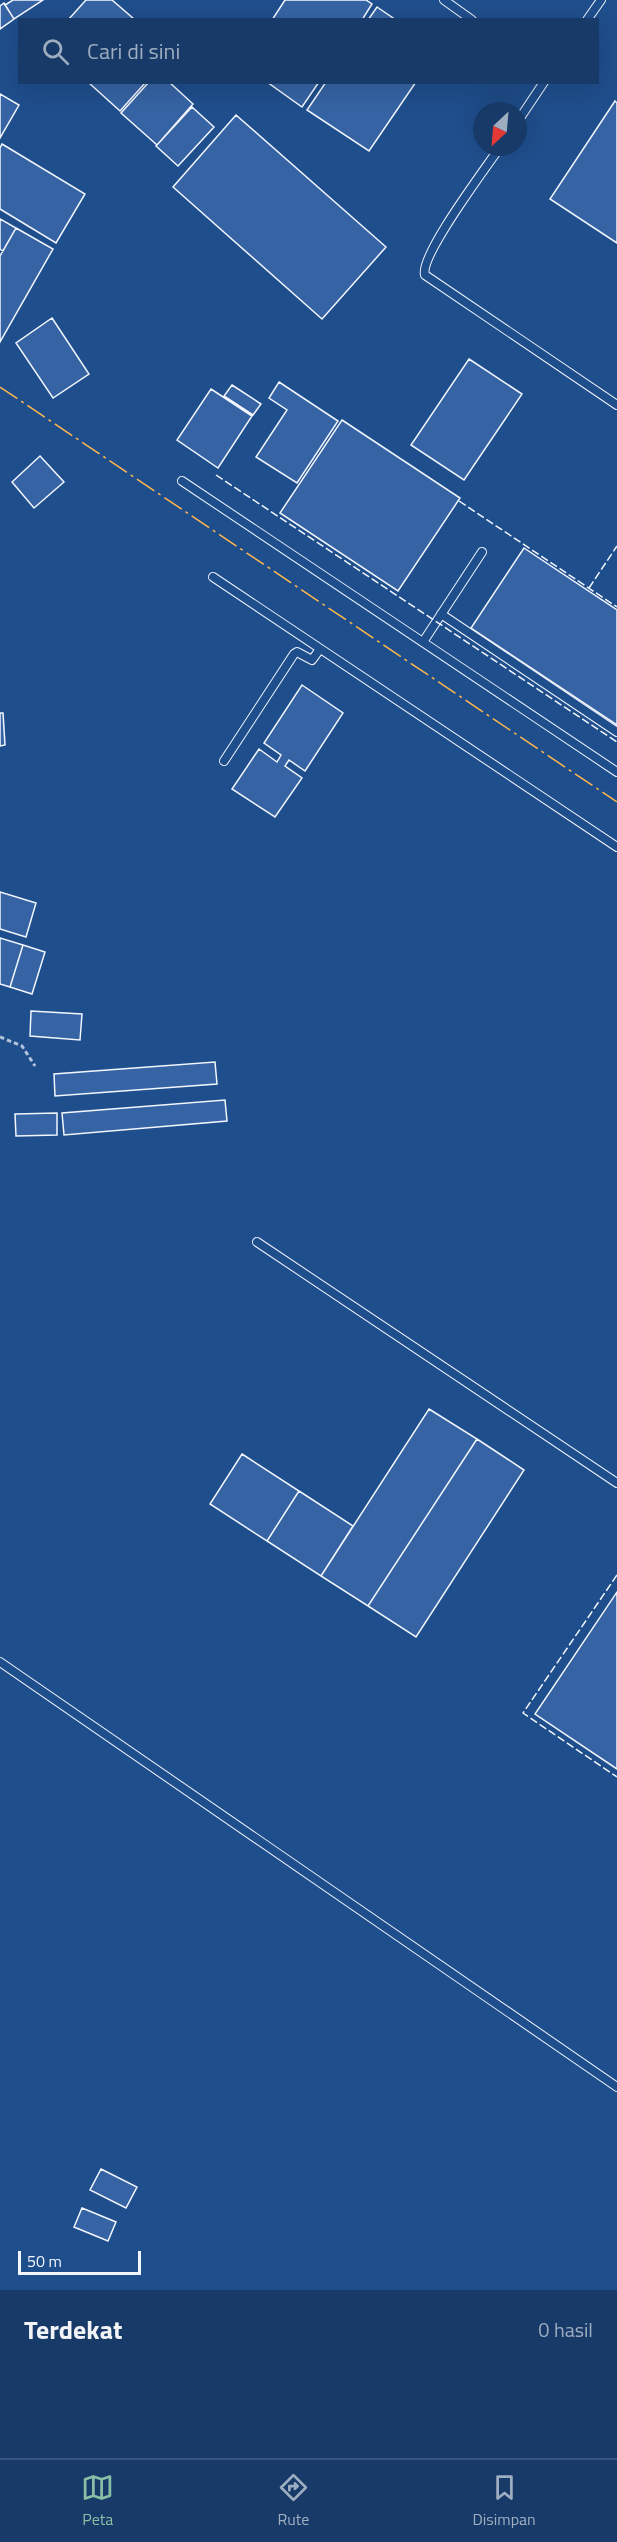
<!DOCTYPE html>
<html lang="id">
<style>
:root{--surface:#173a69;--page:#244571;--text:#f1f3f6;--muted:#9eadc0;--line:#36547d;--accent:#8abfa5}
body{margin:0;font-family:"Titillium Web",sans-serif;background:var(--page);color:var(--text)}
.compass{position:absolute;left:473px;top:102px;width:54px;height:54px;border-radius:50%;background:var(--surface);box-shadow:0 6px 24px #0002;rotate:206deg}
.scale{position:absolute;left:18px;bottom:15px;width:123px;box-sizing:border-box;padding-left:6px;border:3px solid #f2f6ff;border-top:0;font-size:16px;line-height:21px;white-space:nowrap;color:#f2f6ff;-webkit-text-stroke:4px #1f4e8c;paint-order:stroke}
.list{margin:0;padding:0;list-style:none}
h2{display:flex;justify-content:space-between;align-items:center;height:78px;margin:0;padding:0 24px;font-size:26px}
h2 small{font-size:20px;font-weight:400;color:var(--muted)}
.icon{flex:none;width:33px;height:33px;fill:none;stroke:currentColor;stroke-width:2;stroke-linecap:round;stroke-linejoin:round}
.map{position:relative;flex:none;width:617px;height:2290px;overflow:hidden}
.search{position:absolute;background:var(--surface);box-shadow:0 6px 24px #0002;left:18px;right:18px;top:18px;height:66px;display:flex;align-items:center;gap:15px;box-sizing:border-box;padding:0 21px;border-radius:0px;color:var(--muted);font-size:22px}
.sheet{height:168px;background:var(--surface)}
nav{display:flex;justify-content:space-around;align-items:center;box-sizing:border-box;height:84px;border-top:2px solid var(--line);background:var(--surface);font-size:16px;color:var(--muted)}
nav a{display:grid;justify-items:center;gap:3px}
nav .on{color:var(--accent)}
.map>svg:first-child{display:block}
.building{fill:#3563a3;stroke:#f2f6ff;stroke-width:1.5}
.lines{fill:none;stroke-linecap:round;stroke-linejoin:round}
.lane-casing{stroke:#f2f6ff;stroke-width:10}
.path{stroke:#b3c4dc;stroke-width:3;stroke-dasharray:4.5 3;stroke-linecap:butt}
.lane{stroke:#1f4e8c;stroke-width:8}
.fence{stroke:#f2f6ff;stroke-width:1.5;stroke-dasharray:8 3;stroke-linecap:butt}
.power{stroke:#ffb74d;stroke-width:1.5;stroke-dasharray:21 4.5 3 4.5;stroke-linecap:butt}
</style>
<div class="map">
<svg width="617" height="2290" viewBox="0 0 617 2290">
<rect width="100%" height="100%" fill="#1f4e8c"/>
<!-- building -->
<path class="building" d="M13,0H43L14,19L5,5Z
M86,0H112L134,19L68,20Z
M285,0H366L372,4L362,20H272Z
M4,3L14,19L0,29V6Z
M377,7L396,20H368Z
M88,82H146L120,111Z
M149,82H169L193,104L157,145L121,113Z
M267,82H319L302,107Z
M326,82H416L369,151L307,110Z
M0,94L19,105L0,138Z
M615,101L617,103V243L550,199Z
M192,107L214,127L178,166L156,146Z
M236,115L386,247L322,319L173,187Z
M2,144L85,194L56,243L0,209V148Z
M0,219L16,228L3,251L0,249Z
M16,228L53,249L0,342V256Z
M52,318L89,374L53,398L16,343Z
M469,359L522,394L464,480L411,445Z
M279,382L338,421L297,483L256,457L287,410L269,398Z
M232,385L261,404L253,415L224,396Z
M211,389L252,416L218,468L177,440Z
M342,420L460,498L398,591L280,513Z
M40,456L64,482L34,508L12,482Z
M524,548L617,610V725L471,628Z
M302,685L343,713L305,771L289,760L285,766L302,778L275,817L232,789L259,749L277,762L281,755L264,743Z
M0,713H3L5,745L0,746Z
M0,892L36,903L26,937L0,929Z
M0,938L23,945L10,987L0,984Z
M23,945L45,952L32,994L10,987Z
M31,1011L82,1014L80,1040L30,1036Z
M215,1062L217,1084L55,1096L54,1074Z
M225,1100L227,1121L64,1135L62,1113Z
M57,1113V1135L16,1136L15,1114Z
M429,1409L477,1439L368,1606L321,1576Z
M477,1439L524,1470L416,1637L368,1606Z
M242,1454L299,1491L267,1541L210,1504Z
M299,1491L353,1526L321,1576L267,1541Z
M617,1592V1769L535,1714Z
M101,2169L137,2187L126,2208L90,2190Z
M82,2208L116,2222L108,2241L74,2227Z"/>
<g class="lines">
<defs>
<path id="lane" d="M444,0L472,20
M587,20L601,0
M518,121L544,82
M500,147C486,168 419,256 425,275L617,405
M182,481L617,772
M213,577L617,847
M441,614L617,732
M423,642L482,552
M224,761L294,654L297,652L312,660L320,649
M257,1242L617,1483
M0,1662L617,2087"/>
</defs>
<!-- lane casing -->
<use href="#lane" class="lane-casing"/>
<!-- path -->
<path class="path" d="M0,1037L22,1046L35,1066"/>
<!-- lane -->
<use href="#lane" class="lane"/>
<!-- fence -->
<path class="fence" d="M216,475L617,742
M459,501L617,607
M589,588L617,546
M617,1575L523,1713L617,1777"/>
<!-- power -->
<path class="power" d="M0,387L617,802"/>
</g>
</svg>
<svg class="compass" viewBox="-18 -18 36 36"><path d="M0-13l5 13h-10z" fill="#e53935"/><path d="M0 13l5-13h-10z" fill="#9eadc0"/></svg>
<div class="scale">50 m</div>
<div class="search"><svg class="icon" aria-label="search" viewBox="0 0 24 24"><circle cx="10" cy="10" r="6"/><path d="M15 15l6 6"/></svg>Cari di sini</div>
</div>
<section class="sheet">
<h2>Terdekat<small>0 hasil</small></h2>
<ul class="list">
</ul>
</section>
<nav>
<a class="on"><svg class="icon" aria-label="map" viewBox="0 0 24 24"><path d="M3 6l6-2 6 2 6-2v14l-6 2-6-2-6 2zM9 4v14M15 6v14"/></svg>Peta</a>
<a><svg class="icon" aria-label="directions" viewBox="0 0 24 24"><path d="M12 3l9 9-9 9-9-9zM9 14v-3h6M13 9l2 2-2 2"/></svg>Rute</a>
<a><svg class="icon" aria-label="saved" viewBox="0 0 24 24"><path d="M7 4h10v16l-5-4-5 4z"/></svg>Disimpan</a>
</nav>
